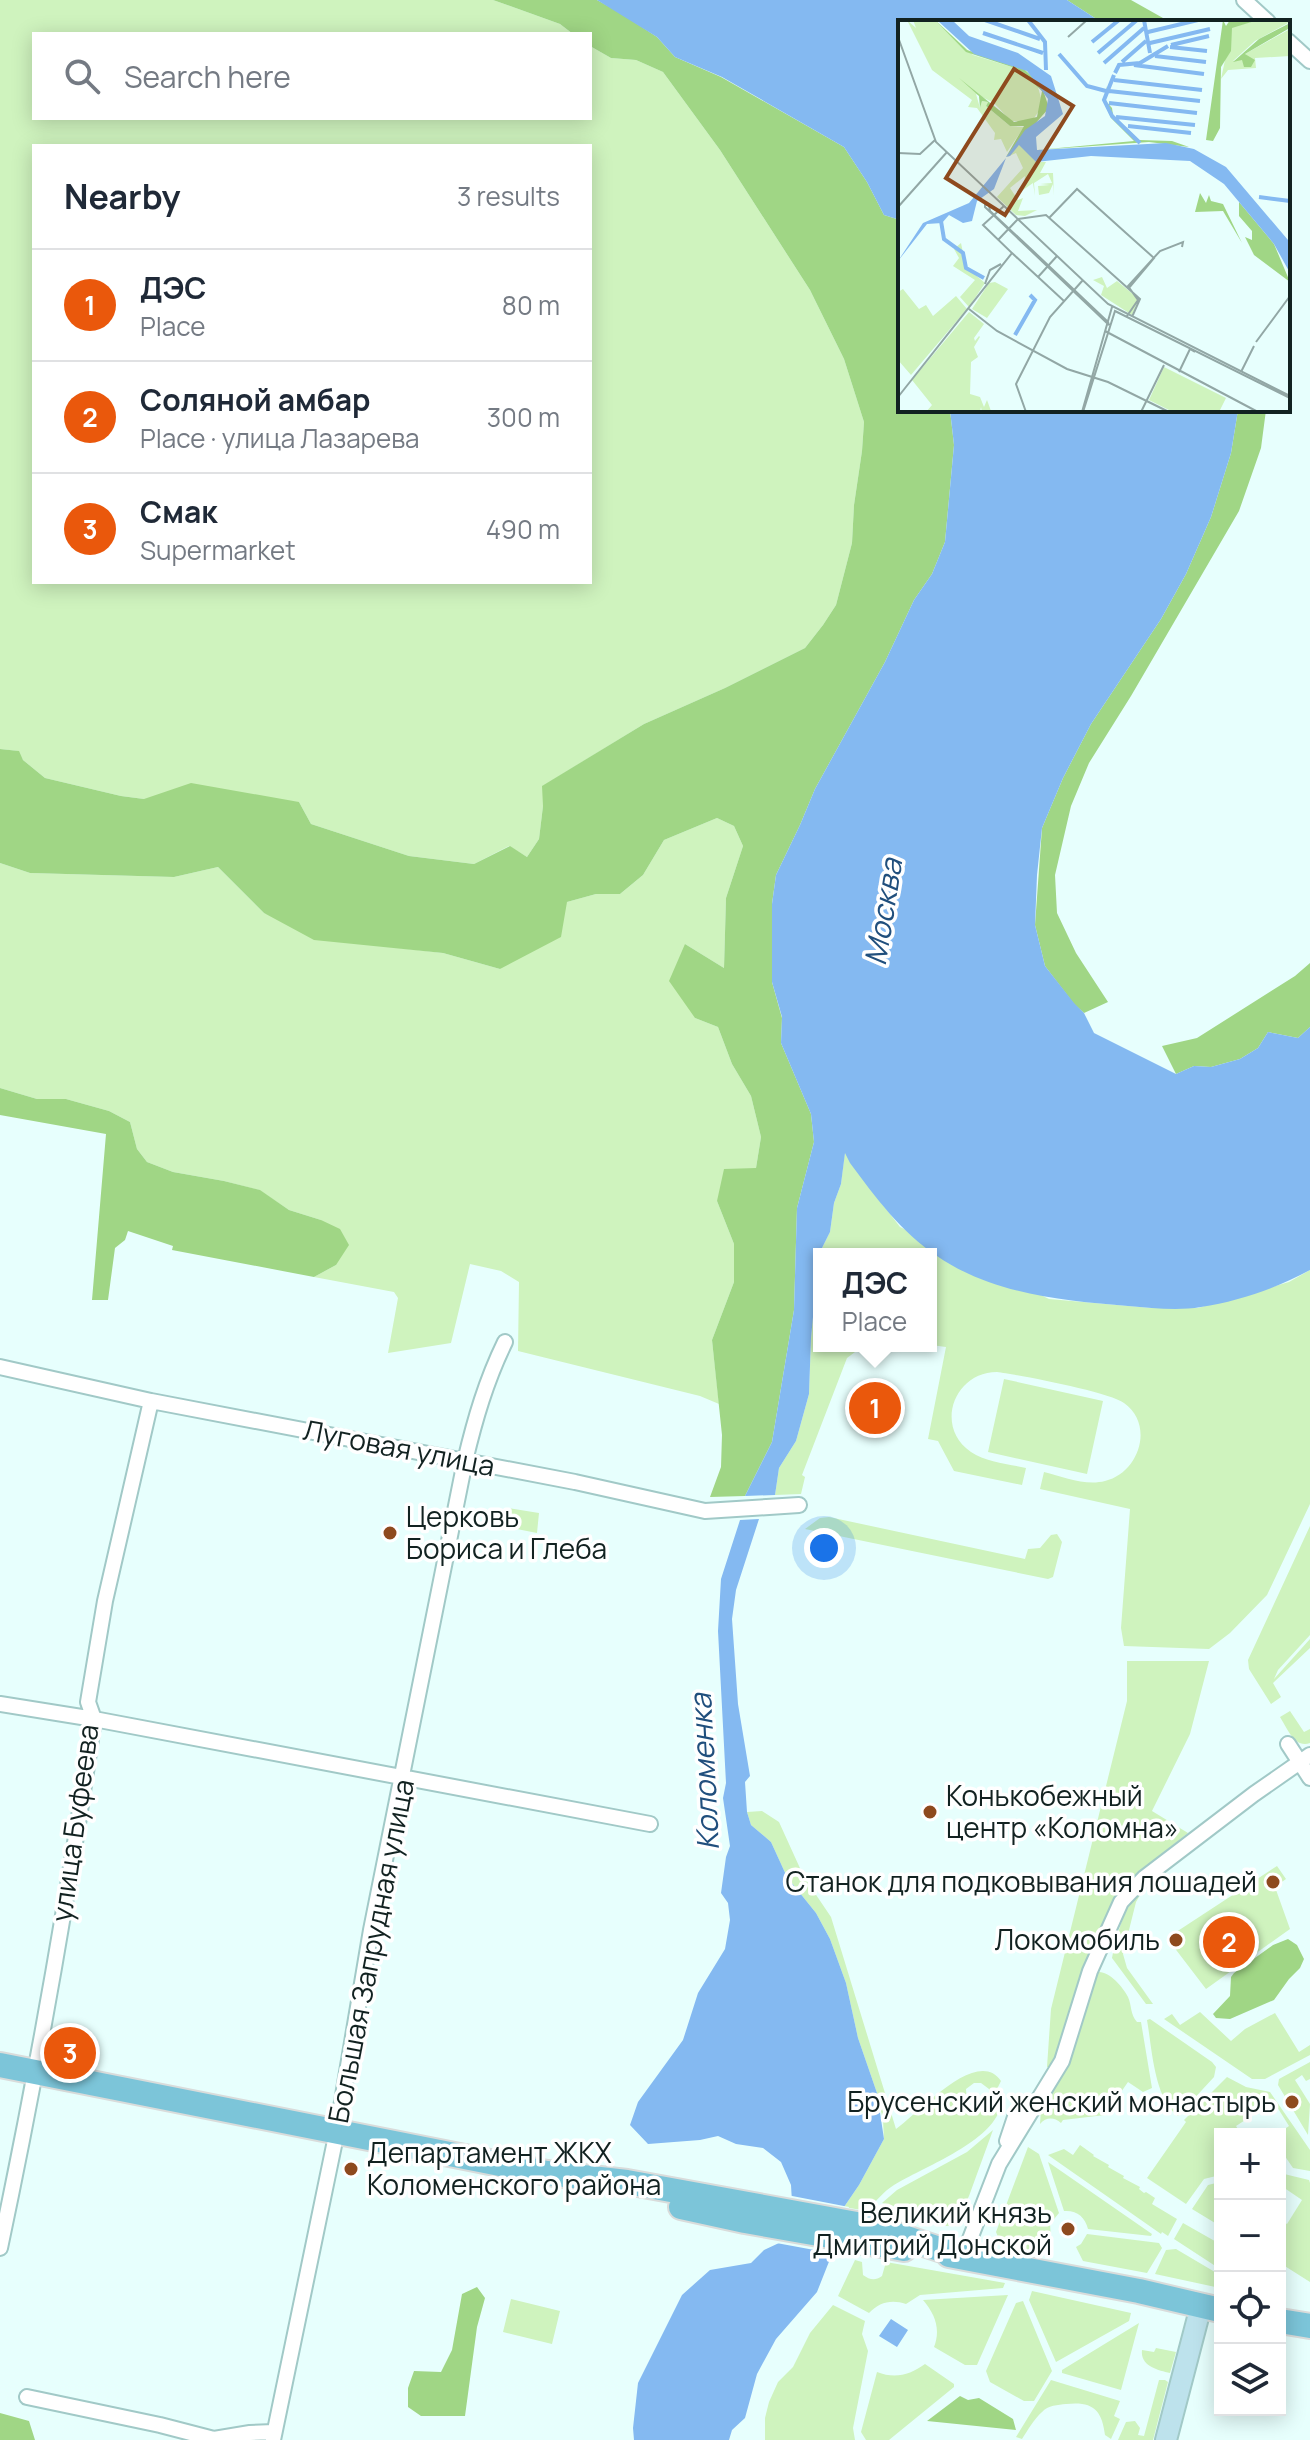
<!DOCTYPE html>
<meta charset="utf-8">
<style>
:root{--surface:#fff;--page:#f2f2f3;--text:#1f2937;--muted:#747a83;--line:#e0e1e3;--accent:#ea580c}
body{margin:0;font-family:Manrope,sans-serif;background:var(--page);color:var(--text)}
.controls{position:absolute;right:24px;bottom:24px;display:grid;overflow:hidden;border-radius:0px;box-shadow:0 4px 20px #0003}
.controls button{width:72px;height:72px;display:grid;place-items:center;padding:0;border:0;border-bottom:2px solid var(--line);background:var(--surface);color:var(--text);font:40px sans-serif}
.you{position:absolute;left:824px;top:1548px;width:28px;height:28px;margin:-20px;border:6px solid #fff;border-radius:50%;background:#1a73e8;box-shadow:0 0 0 12px #1a73e833}
.badge{display:grid;place-items:center;width:52px;height:52px;border-radius:50%;background:var(--accent);color:#fff;font-size:26px;font-weight:700}
.pin{position:absolute;translate:-50% -50%;border:4px solid #fff;box-shadow:0 2px 8px #0006}
.popup{position:absolute;left:813px;top:1248px;width:124px;height:104px;box-sizing:border-box;display:grid;place-content:center;border-radius:0px;background:var(--surface);filter:drop-shadow(0 2px 6px #0005);font-size:26px;white-space:nowrap;color:var(--muted)}
.popup b{font-size:30px;color:var(--text)}
.popup::after{content:'';position:absolute;left:50%;top:100%;margin-left:-16px;border:16px solid transparent;border-top-color:var(--surface)}
.list{margin:0;padding:0;list-style:none}
h2{display:flex;justify-content:space-between;align-items:center;height:104px;margin:0;padding:0 32px;font-size:34px}
h2 small{font-size:26px;font-weight:400;color:var(--muted)}
.list li{display:grid;grid-template-columns:52px 1fr auto;gap:24px;align-items:center;box-sizing:border-box;height:112px;padding:0 32px;border-top:2px solid var(--line)}
.list b{display:block;font-size:30px;white-space:nowrap}
.list p{margin:0;font-size:26px;white-space:nowrap;color:var(--muted)}
.list em{font-size:26px;font-style:normal;color:var(--muted)}
.icon{flex:none;width:44px;height:44px;fill:none;stroke:currentColor;stroke-width:2;stroke-linecap:round;stroke-linejoin:round}
.map{position:relative;flex:none;width:1310px;height:2440px;overflow:hidden}
.search{position:absolute;background:var(--surface);box-shadow:0 4px 20px #0003;left:32px;top:32px;width:560px;height:88px;display:flex;align-items:center;gap:20px;box-sizing:border-box;padding:0 28px;border-radius:0px;color:var(--muted);font-size:30px}
.panel{position:absolute;background:var(--surface);box-shadow:0 4px 20px #0003;left:32px;top:144px;width:560px;height:440px;border-radius:0px}
.map>svg:first-child{display:block}
.green{fill:#cff3be;fill-rule:evenodd}
.forest{fill:#a0d685}
.water{fill:#84b9f1}
.pier{fill:#e7fffd}
.lines{fill:none;stroke-linecap:round;stroke-linejoin:round}
.minor-casing{stroke:#a1c9c7;stroke-width:18}
.secondary-casing{stroke:#a1c9c7;stroke-width:24}
.primary-casing{stroke:#d9dcdb;stroke-width:28}
.minor{stroke:#fff;stroke-width:14}
.secondary{stroke:#bde2ec;stroke-width:20}
.primary{stroke:#7cc5d9;stroke-width:24}
.poi-dot{fill:#8e4a1e;stroke:#fff;stroke-width:3}
.labels{text-anchor:middle;stroke-width:7;stroke-linejoin:round;paint-order:stroke}
.street-label{font-size:28px;fill:#122221;stroke:#fff}
.poi-label{font-size:28px;fill:#122221;stroke:#fff;text-anchor:end}
.water-label{font-size:30px;font-style:italic;fill:#204f7d;stroke:#fff}
.inset-river{fill:none;stroke:#84b9f1;stroke-width:4}
.inset-road{fill:none;stroke:#92a7a5;stroke-width:2}
.view{fill:#8e4a1e;fill-opacity:0.15;stroke:#8e4a1e;stroke-width:4}
.inset-edge{fill:none;stroke:#122221;stroke-width:4}
</style>
<div class="map">
<svg width="1310" height="2440" viewBox="0 0 1310 2440">
<rect width="100%" height="100%" fill="#e7fffd"/>
<!-- green -->
<path class="green" d="M0,0H493L560,24L573,34H34V118H590V46L611,58L636,60L663,72L720,150L810,290L844,359L864,422L862,451L854,505L852,543L836,605L823,625L805,648L725,688L644,724L543,786V806L539,839L527,857L509,846L474,864L409,856L311,824L299,802L144,799L121,796L45,778L23,760L18,751L0,749ZM34,146H590V582H34Z
M717,818L734,826L743,846L726,898L724,968L685,944L695,1018L718,1027L732,1064L751,1096L761,1137L756,1168L717,1201L734,1244V1282L712,1340L719,1404L700,1396L518,1351L519,1282L501,1271L470,1264L451,1343L388,1353L398,1298L394,1292L314,1277L336,1265L321,1220L289,1210L259,1190L224,1181L173,1172L147,1162L137,1149L130,1122L109,1111L66,1099H37L0,1088V863L30,873L174,877L218,867L264,913L382,946L443,953L500,969L567,902L596,894H620L643,875L664,840Z
M845,1151L851,1163L900,1227L1049,1299L1151,1308H1198L1289,1282L1310,1270V1504L1267,1595L1230,1633L1209,1649L1124,1646L1121,1628L1130,1509L1040,1489L1044,1472C1063,1477 1086,1486 1105,1481C1139,1473 1155,1425 1124,1403C1109,1392 1019,1375 997,1372C954,1372 934,1427 971,1452C986,1462 1008,1464 1026,1468L1022,1485L954,1471L938,1441L928,1439L946,1347L931,1345V1254H819L830,1232L834,1203L841,1184Z
M819,1257V1346H863L847,1358L802,1475L805,1477L801,1494L775,1495L779,1468L796,1441L809,1394L811,1338Z
M1004,1379L1103,1401L1087,1474L988,1452Z
M508,1508L539,1513L537,1533L492,1524L494,1513L506,1516Z
M829,1517L1025,1559L1028,1549L1040,1548L1051,1535L1057,1534L1062,1542L1053,1577L1048,1579L805,1529L820,1518Z
M1310,1526V1635L1278,1670L1274,1679L1310,1639V1648L1273,1683L1281,1697L1271,1704L1249,1669L1248,1660Z
M1127,1661H1209L1190,1734L1152,1811L1188,1833L1125,1883L1055,2060L1050,2067H1047L1051,2009L1127,1701Z
M1290,1711L1304,1732L1310,1729V1743C1295,1749 1287,1728 1280,1717Z
M762,1811L779,1822L804,1877L831,1917L896,2129C918,2114 977,2046 1001,2081L998,2087L1000,2106L997,2108L999,2111C988,2143 922,2168 894,2185C883,2192 876,2201 867,2211L844,2207L859,2185L884,2139L883,2120L877,2093L858,2038L846,1983L830,1939L816,1913L787,1877L771,1842L751,1825L747,1812ZM974,2083H981L989,2089L991,2097L995,2099L991,2107L987,2105L975,2108L967,2102L966,2089Z
M1277,1866L1286,1879L1275,1887L1290,1929L1206,1989L1167,1938Z
M1154,1882L1143,1890L1136,1902L1123,1954L1127,1968L1153,2004H1146L1112,1958C1118,1931 1126,1894 1154,1882Z
M1099,1972C1110,1972 1123,1987 1128,1997C1132,2006 1130,2014 1137,2022H1141L1152,2088L1143,2092L1128,2082L1105,2115L1063,2120L1061,2123C1054,2117 1046,2117 1040,2124L1041,2110L1066,2065L1095,1975Z
M1200,2012L1231,2041L1245,2029L1275,2013L1299,2052L1310,2045V2055L1265,2079H1252L1164,2019L1172,2014L1180,2025Z
M1150,2019L1212,2062L1216,2067L1214,2077L1178,2116C1154,2099 1152,2048 1147,2020Z
M1310,2062V2079L1306,2081L1302,2075L1295,2080L1310,2104L1308,2135L1278,2085L1279,2079Z
M1227,2077L1246,2087L1270,2092L1310,2150V2171L1293,2168L1280,2149V2134H1277L1289,2126L1274,2102L1258,2112L1254,2106L1246,2110L1250,2117L1236,2126L1241,2134H1220V2175L1204,2179L1186,2204L1147,2178L1186,2122L1184,2120Z
M993,2130L969,2196L955,2225L947,2226L894,2216L898,2207L882,2203L897,2190L967,2152Z
M1080,2145L1094,2155L1093,2156L1109,2165L1108,2167L1124,2176L1123,2178L1140,2187L1139,2189L1144,2193L1146,2192L1155,2198L1152,2204L1177,2219L1168,2236L1162,2232L1161,2234L1048,2155L1064,2149L1073,2155Z
M1028,2147L1039,2154L1059,2213L1050,2224L1051,2239L1034,2251C1020,2247 1001,2248 996,2232Z
M1048,2162L1152,2234L1151,2236L1088,2229C1085,2217 1077,2210 1064,2211Z
M1280,2173L1309,2180L1310,2183V2282L1280,2263V2220L1287,2224L1302,2200L1280,2185Z
M1220,2182V2226L1192,2209L1208,2185Z
M1183,2223L1220,2244V2269L1174,2239Z
M1087,2234L1159,2243L1162,2248L1147,2273L1083,2261L1076,2247L1081,2244Z
M1176,2249L1220,2275V2288L1155,2274L1166,2250Z
M855,2260L862,2262L863,2275C870,2280 875,2281 882,2276L886,2262L1005,2283L1003,2288L920,2295L906,2304C892,2299 879,2302 869,2313L838,2296Z
M1032,2291L1131,2313L1129,2321L1056,2362L1029,2300Z
M1008,2295L977,2365H965L934,2347C941,2329 935,2314 923,2300Z
M511,2299L560,2311L552,2344L503,2332Z
M1023,2301L1052,2371L1034,2401H1024L990,2382L986,2371L1016,2303Z
M833,2305L865,2321L862,2334L868,2351L853,2428L855,2440H765V2418L769,2402L778,2382L793,2367L810,2333Z
M1139,2323L1121,2390L1062,2373V2370Z
M1156,2348L1176,2352L1170,2373C1158,2370 1140,2366 1142,2350L1154,2352Z
M925,2364L954,2384V2387L889,2440H866L861,2432L877,2372C895,2379 910,2375 925,2364Z
M1051,2380L1120,2401L1114,2416L1120,2419L1111,2439L1105,2435C1102,2410 1093,2401 1066,2404C1058,2405 1048,2405 1042,2412C1034,2419 1028,2430 1022,2439L1016,2437Z
M1159,2380H1165L1168,2382L1153,2440H1118L1126,2422L1135,2421L1140,2428L1138,2435L1144,2436Z"/>
<!-- forest -->
<path class="forest" d="M493,0H597L619,12L657,37L675,57L721,77L844,147L867,182L884,215L900,220V410H950L954,445L945,542L932,574L914,600L885,662L815,789L800,825L776,875L772,904V982L782,1018L781,1043L811,1114L814,1142L797,1208L794,1310L772,1442L745,1496L710,1497L721,1467L722,1435L712,1340L734,1282V1244L717,1201L724,1169L756,1168L761,1137L751,1096L732,1064L718,1027L695,1018L669,981L685,944L724,968L726,898L743,846L734,826L717,818L664,840L643,875L620,894H596L567,902L561,937L500,969L443,953L314,940L264,913L218,867L174,877L30,873L0,863V749L19,751L23,760L45,778L121,796L144,799L191,783L299,802L311,824L409,856L474,864L510,846L527,857L539,839L543,806L542,786L644,724L725,688L805,648L823,625L836,605L852,543L854,505L862,451L864,422L844,359L810,290L720,150L663,72L636,60L611,58L590,46V34H573L560,24Z
M1067,0H1131L1163,18L1165,22H1101Z
M1238,410H1266L1261,448L1239,511L1131,696L1089,763L1071,806L1055,875L1057,913L1076,953L1108,1002L1084,1013L1074,1004L1045,966L1035,925L1042,828L1063,778L1091,724L1161,619L1186,574L1211,517L1231,453Z
M1310,963V1027L1298,1038L1268,1032L1258,1048L1240,1059L1211,1067L1194,1066L1176,1074L1162,1046L1197,1038L1295,976Z
M0,1088L37,1099H66L109,1111L130,1122L137,1149L147,1162L173,1172L224,1181L260,1190L289,1210L321,1220L340,1229L349,1245L336,1265L314,1277L172,1250L173,1246L128,1231L125,1240L115,1248L108,1300H92L106,1134L0,1115Z
M1288,1939L1297,1945L1304,1959L1300,1968L1289,1979L1274,2000L1230,2019L1216,2018L1213,2014L1230,1996L1231,1977L1234,1973L1273,1945Z
M477,2287L485,2298L477,2327L465,2416H421L408,2407V2388L414,2371L441,2372L452,2350L462,2294Z
M960,2396L968,2400L979,2398L1013,2419L1016,2430L927,2421Z
M0,2413L29,2421L35,2440H0Z"/>
<!-- water -->
<path class="water" d="M597,0H1067L1101,22H900V220L884,215L867,182L844,147L722,77L675,57L657,37Z
M950,410H1238L1231,453L1211,517L1186,574L1161,619L1091,724L1063,778L1042,828L1037,875L1035,925L1045,966L1074,1003L1084,1013L1094,1033L1176,1074L1194,1066L1211,1067L1240,1059L1258,1048L1268,1032L1298,1038L1310,1027V1270C1277,1288 1239,1301 1201,1307C1178,1311 1152,1308 1128,1306C1063,1301 992,1294 937,1256C901,1232 876,1198 850,1163L845,1153L841,1184L834,1203L830,1232L819,1254L811,1338L809,1394L796,1441L779,1468L775,1495L745,1496L772,1442L794,1310L797,1208L814,1142L811,1114L781,1043L782,1017L772,982V904L776,875L800,825L815,789L885,662L914,600L932,574L945,542L954,445Z
M759,1519L736,1590L732,1619L738,1704L750,1776L745,1782L747,1812L751,1825L771,1842L787,1877L816,1913L830,1939L846,1983L858,2038L877,2093L884,2139L859,2185L844,2207L832,2254L817,2292L776,2339L757,2374L745,2418L732,2430L729,2440H634L633,2428L638,2383L682,2295L710,2270L751,2263L764,2250L779,2243L792,2202L791,2185L781,2162L763,2148L736,2144L718,2136L700,2140L648,2144L630,2125L638,2102L683,2040L698,1993L725,1949L730,1920L728,1903L721,1893L726,1857L730,1846L723,1798L726,1783L718,1631L721,1579L740,1520Z
M891,2319L908,2330L897,2347L879,2336Z"/>
<!-- pier -->
<path class="pier" d="M787,2195L849,2207L836,2254L771,2242L776,2240Z"/>
<g class="lines">
<defs>
<path id="minor" d="M1244,0L1268,22
M1288,41L1310,61
M0,1367L151,1401L575,1482L705,1511L799,1505
M0,1704L94,1719L650,1824
M1288,1744L1310,1778
M1007,2141L1015,2117
M0,2248C37,2073 68,1896 94,1719L88,1702L105,1601L151,1401
M963,2257L999,2164L1062,2061L1090,1971L1121,1902L1144,1878L1254,1794L1310,1755
M27,2397L160,2425L214,2439L250,2433L274,2432
M273,2440L337,2131L371,1930L465,1461C475,1419 486,1381 505,1342"/>
<path id="secondary" d="M1166,2440L1201,2306"/>
<path id="primary" d="M0,2065L510,2166L547,2173L627,2182L873,2227L963,2257
M681,2207L745,2221L904,2249
M949,2255L1139,2291L1220,2310
M1280,2321L1310,2326"/>
</defs>
<!-- minor casing -->
<use href="#minor" class="minor-casing"/>
<!-- secondary casing -->
<use href="#secondary" class="secondary-casing"/>
<!-- primary casing -->
<use href="#primary" class="primary-casing"/>
<!-- minor -->
<use href="#minor" class="minor"/>
<!-- secondary -->
<use href="#secondary" class="secondary"/>
<!-- primary -->
<use href="#primary" class="primary"/>
</g>
<!-- markers -->
<g class="poi-dot">
<circle cx="390" cy="1533" r="8"/>
<circle cx="930" cy="1812" r="8"/>
<circle cx="1273" cy="1882" r="8"/>
<circle cx="1176" cy="1940" r="8"/>
<circle cx="1292" cy="2102" r="8"/>
<circle cx="351" cy="2169" r="8"/>
<circle cx="1068" cy="2229" r="8"/>
</g>
<g class="labels">
<!-- street labels -->
<g class="street-label">
<text transform="translate(399 1448) rotate(11)" y="10">Луговая улица</text>
<text transform="translate(75 1823) rotate(-82)" y="10">улица Буфеева</text>
<text transform="translate(371 1951) rotate(-79)" y="10">Большая Запрудная улица</text>
</g>
<!-- poi labels -->
<g class="poi-label">
<text x="406" y="1527" text-anchor="start">Церковь<tspan x="406" dy="32">Бориса и Глеба</tspan></text>
<text x="946" y="1806" text-anchor="start">Конькобежный<tspan x="946" dy="32">центр «Коломна»</tspan></text>
<text x="1257" y="1892">Станок для подковывания лошадей</text>
<text x="1160" y="1950">Локомобиль</text>
<text x="1276" y="2112">Брусенский женский монастырь</text>
<text x="367" y="2163" text-anchor="start">Департамент ЖКХ<tspan x="367" dy="32">Коломенского района</tspan></text>
<text x="1052" y="2223">Великий князь<tspan x="1052" dy="32">Дмитрий Донской</tspan></text>
</g>
<!-- water labels -->
<g class="water-label">
<text transform="translate(884 912) rotate(-81)" y="10">Москва</text>
<text transform="translate(705 1772) rotate(-93)" y="10">Коломенка</text>
</g>
</g>
<!-- overview -->
<g transform="translate(898 20)">
<rect width="392" height="392" fill="#e7fffd"/>
<path d="M9,0L18,8L15,0H37L75,35L120,49L138,60L145,85L134,101H113L96,83L78,74L82,88L84,81L90,82L88,86L112,106L126,107L109,132L103,119L96,120L97,113L79,88L70,87L74,80L34,50ZM360,0H392V2L357,21L335,41L350,38L347,34L392,9V36L357,38L358,48L330,50L323,59L334,7ZM122,124L138,142H148L142,153H155L156,176L155,164L151,173L141,175L140,166L152,165L142,164L154,163L150,154L136,163L137,176L135,163L125,170L127,156L112,168L120,180L125,178L120,191L139,190L127,196L118,195L99,177L125,148L118,133L109,137ZM63,223L68,247L87,263L71,287L62,277L77,260L55,246L61,238L56,229ZM204,257L209,268L219,261L241,279L234,295L203,275L206,266L195,260ZM97,262L110,269L89,298L74,289L91,263ZM5,269L21,289L28,285L35,296L58,276L69,289L13,355L0,340V272ZM71,292L86,304L76,318L77,321L81,316L82,317L76,327L80,337L73,342L72,374L82,377L86,387L89,380L93,391L84,392L83,387L82,392H28L34,385L14,360ZM266,347L328,378L321,392H275L251,380Z" fill="#cff3be"/>
<path d="M37,0L69,30L126,49L140,62L144,67L151,88L108,137L126,106H112L88,86L90,82L84,81L82,88L81,76L61,58L116,102L139,97L144,71L120,49L68,32ZM325,0L328,6L332,0H360L334,8L333,31L323,47L322,108L315,121L308,120ZM392,3L390,9L347,34L357,40L353,47H346L344,40L335,42L361,19ZM209,66L207,80L214,88L215,95L241,120L274,121L291,127L251,122L139,130L236,121L213,98L205,80ZM302,173L308,183L311,175L313,181L325,184L344,223L325,191L297,192ZM341,182L376,224L392,262L356,235L347,217L354,220V211L341,196Z" fill="#a0d685"/>
<path d="M39,0H54L71,16L120,33L153,56L165,94L138,117L139,130L268,123L296,129L328,147L390,220L392,253L376,224L326,164L292,141L193,136L138,142L121,125L112,136L108,137L127,110L147,96L150,79L129,51L76,34ZM108,138L96,169L79,181L74,201L65,203L51,195L44,203L29,204L0,241L25,203L71,183Z" fill="#84b9f1"/>
<path class="inset-river" d="M87,0L142,19M130,0L147,22L148,50M246,0L252,33M250,12L300,0M85,13L145,33M194,22L221,0M252,23L312,9M273,25L311,16M272,27L309,31M200,33L239,0M161,34L189,66L208,71M257,36L308,42M224,42L248,21M206,43L246,8M236,45L306,54M217,53L221,45L242,43L270,26M216,55L206,80L214,96L242,123M216,60L304,70M211,71L302,81M211,83L299,93M218,97L297,105M230,106L293,113M361,177L392,181M43,201L46,219L65,233L68,248L86,258M117,315L137,280L132,275"/>
<path class="inset-road" d="M0,17L38,122L210,284L392,376M170,17L189,0M0,133L22,134L37,120M87,185H91L92,191L134,230L209,301L210,302L211,305L87,187ZM0,187L49,132M151,198L179,169L228,213L256,238L230,269M120,199L148,195L242,279L234,297M100,220L120,199M114,233L166,281M140,257L159,236M87,264L92,250L103,244M71,289L99,311L169,349L210,362L271,392M229,296L240,280L230,266L262,231L285,222L284,227M207,311L360,392M358,322L392,276M281,352L292,329L297,332M343,352L356,326M0,377L114,233L85,205L106,186M128,392L118,364L152,297L185,260M184,392L214,287M185,392L217,291L392,378M243,392L266,345"/>
<path class="view" d="M116,49L175,86L107,195L48,158Z"/>
<rect width="392" height="392" class="inset-edge"/>
</g>
</svg>
<div class="controls">
<button>+</button>
<button>−</button>
<button><svg class="icon" aria-label="locate" viewBox="0 0 24 24"><circle cx="12" cy="12" r="6"/><path d="M12 2v4M12 18v4M2 12h4M18 12h4"/></svg></button>
<button><svg class="icon" aria-label="layers" viewBox="0 0 24 24"><path d="M12 4l9 5-9 5-9-5zM3 14l9 5 9-5"/></svg></button>
</div>
<div class="you"></div>
<div class="pin badge" style="left:875px;top:1408px">1</div>
<div class="popup"><b>ДЭС</b>Place</div>
<div class="pin badge" style="left:1229px;top:1942px">2</div>
<div class="pin badge" style="left:70px;top:2053px">3</div>
<div class="search"><svg class="icon" aria-label="search" viewBox="0 0 24 24"><circle cx="10" cy="10" r="6"/><path d="M15 15l6 6"/></svg>Search here</div>
<section class="panel">
<h2>Nearby<small>3 results</small></h2>
<ul class="list">
<li><span class="badge">1</span><div><b>ДЭС</b><p>Place</p></div><em>80 m</em></li>
<li><span class="badge">2</span><div><b>Соляной амбар</b><p>Place · улица Лазарева</p></div><em>300 m</em></li>
<li><span class="badge">3</span><div><b>Смак</b><p>Supermarket</p></div><em>490 m</em></li>
</ul>
</section>
</div>
